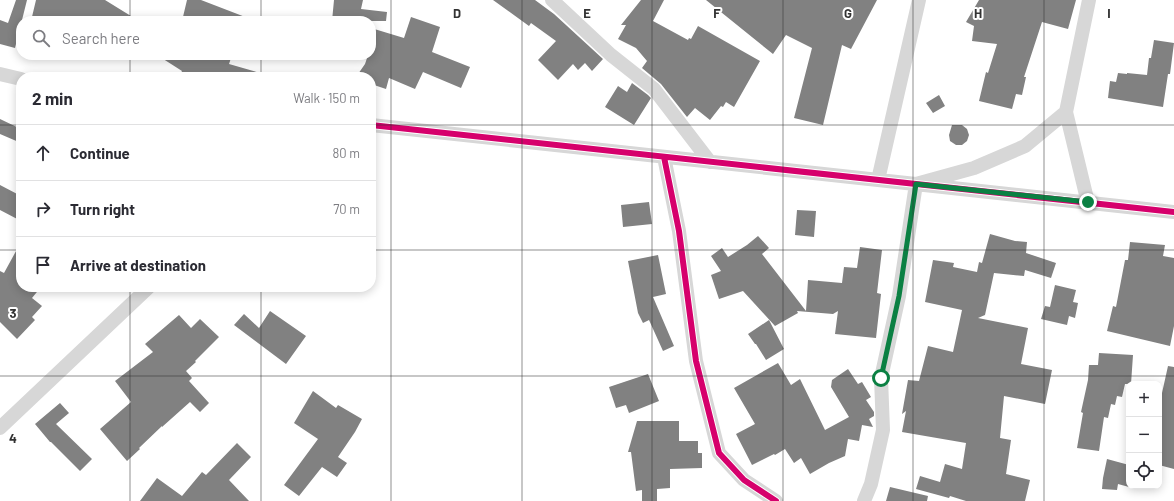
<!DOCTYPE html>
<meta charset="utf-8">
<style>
:root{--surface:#fff;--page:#f2f2f3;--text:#2b2b33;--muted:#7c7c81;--line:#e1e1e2}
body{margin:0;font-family:Barlow,sans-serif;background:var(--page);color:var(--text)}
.controls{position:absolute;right:12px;bottom:12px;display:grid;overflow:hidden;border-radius:8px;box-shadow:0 2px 10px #0003}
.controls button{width:36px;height:36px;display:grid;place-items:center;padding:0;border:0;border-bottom:1px solid var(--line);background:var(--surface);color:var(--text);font:20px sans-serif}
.stop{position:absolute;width:12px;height:12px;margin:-9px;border:3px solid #0b8043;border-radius:50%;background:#fff}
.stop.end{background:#0b8043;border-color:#fff;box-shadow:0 1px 4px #0008}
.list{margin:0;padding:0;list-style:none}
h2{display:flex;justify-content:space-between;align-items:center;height:52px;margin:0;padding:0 16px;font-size:17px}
h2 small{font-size:13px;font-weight:400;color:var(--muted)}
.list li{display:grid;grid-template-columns:26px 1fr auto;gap:12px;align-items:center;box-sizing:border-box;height:56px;padding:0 16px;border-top:1px solid var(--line)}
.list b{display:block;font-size:15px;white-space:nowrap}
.list em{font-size:13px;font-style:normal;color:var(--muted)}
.icon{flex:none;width:22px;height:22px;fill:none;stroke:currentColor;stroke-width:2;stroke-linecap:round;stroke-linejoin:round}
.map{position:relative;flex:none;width:1174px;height:501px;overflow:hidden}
.search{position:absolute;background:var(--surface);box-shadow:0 2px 10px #0003;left:16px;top:16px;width:360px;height:44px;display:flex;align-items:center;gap:10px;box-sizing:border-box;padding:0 14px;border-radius:16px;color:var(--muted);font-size:15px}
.panel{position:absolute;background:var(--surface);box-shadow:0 2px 10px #0003;left:16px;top:72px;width:360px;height:220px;border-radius:16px}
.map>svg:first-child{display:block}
.building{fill:#818181}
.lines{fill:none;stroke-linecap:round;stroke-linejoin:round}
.minor{stroke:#d7d7d7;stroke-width:14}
.cycleway-casing{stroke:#fff;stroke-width:8}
.cycleway{stroke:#d6006c;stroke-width:6}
.route{stroke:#0b8043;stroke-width:5}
.grid{fill:none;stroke:#333;stroke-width:1;stroke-opacity:0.55}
.grid-label{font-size:13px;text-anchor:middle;font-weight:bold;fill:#333;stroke:#fff;stroke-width:4;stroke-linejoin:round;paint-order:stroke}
</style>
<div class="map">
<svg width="1174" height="501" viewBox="0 0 1174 501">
<rect width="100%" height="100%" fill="#fff"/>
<!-- building -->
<path class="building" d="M16,0H27L15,48L0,44V20L8,23Z
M36,0H105L139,21H31Z
M187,0H201L253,20V21H182Z
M334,0H363L361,9L387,12L386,21H332Z
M493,0H535L554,14L603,59L592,71L585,63L578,70L573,64L558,80L538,60L556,41L531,23L529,26Z
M641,0H664L653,21L688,40L689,38L691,39L698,26L760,61L734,107L726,102L723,107L721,106L710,120L695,108L687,117L661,84L642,68L647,61L636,48L618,39L626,25H621Z
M706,0H877L851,49L842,45L823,125L794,118L812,48L786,35L773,54Z
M979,0H1076L1068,29L1042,22L1024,77H1026L1022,95L1016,94L1012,109L979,101L986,72L988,73L997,44L972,41L974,26L966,22Z
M411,17L440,27L432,52L470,67L461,88L423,72L415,89L389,78L386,89L371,84V77H356L365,64L368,55H371V28L404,38Z
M1154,40L1174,43L1170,74H1168L1163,107L1108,98L1110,81L1116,82L1118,73L1127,74V73L1147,75L1149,58H1151Z
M157,55H232L229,64L260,73V77H179L182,71Z
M632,83L648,95L651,98L634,125L605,107L618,86L627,92Z
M939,95L945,106L933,113L926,103Z
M0,119L21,129V143L0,134Z
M952,125H962L967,129L969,135L967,141L962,145H956L950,141L949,135Z
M0,185L21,196V221L0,210Z
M649,202L652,224L623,227L621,205Z
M797,210L816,211L814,237L795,235Z
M990,234L1015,241L1027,242L1026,253L1056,263L1051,278L1025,270L1024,276L994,273L985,315L978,318L1028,328L1021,364L1052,370L1045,404L1004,396L1000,438L1011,440L1006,474L1030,480L1025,501H966L950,496L949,498L916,489L920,476L940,482L945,464L962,469L966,443L902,432L906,411L902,414L908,380L919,381L928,346L953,352L962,310L925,302L933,260L954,263L953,267L977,272L979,262L982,263Z
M758,236L769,248L762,254L806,311L808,280L842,283L844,267L857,268L860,247L882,250L877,293L881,294L876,338L835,334L838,311L833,314L797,311L798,313L775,326L743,291L719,299L711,275L721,271L711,256L722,248L728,257L747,245Z
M21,242V287H41L32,298L42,306L32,317L35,320L17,339L0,322V271L4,273Z
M1130,242L1165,245L1163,256L1174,258V326L1170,346L1107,331L1113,306L1116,307L1125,260H1128Z
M658,255L666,294L653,297L674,346L663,351L649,320L643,323L638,313L628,261Z
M1055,285L1076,290L1073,302L1078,303L1075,318L1069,316L1067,325L1041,319L1045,306L1050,307Z
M270,311L306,336L286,364L234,325L244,314L259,328Z
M179,315L191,328L200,319L219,337L195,361L196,362L186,371L192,378L189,381L209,403L200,412L190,402L162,427V426L139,448L140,449L127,461L100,429L131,402L115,381L153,352L145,344Z
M769,320L784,349L766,360L756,344H755L748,334Z
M1099,353L1133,355L1131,384H1125L1122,397L1117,396L1115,405L1111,404L1108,418L1104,417L1099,451L1077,448L1083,413L1081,412L1088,380L1089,365H1098Z
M778,363L791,385L800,379L825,430L849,417L831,387L832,380L848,369L858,384L862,382L871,397L866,400L874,412V416L869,419L873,427L862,425L859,441L848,439L845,456L829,463L810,474L801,458L794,463L785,449L775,455L774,454L752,465L736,434L755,424L734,388Z
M1168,366L1174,367V469L1159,465V392L1162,393Z
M648,374L659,401L629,413L626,405L616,408L609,387Z
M313,391L336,408L338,405L362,419L355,432L338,457L347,463L337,477L322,467L299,496L284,485L318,439L294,423Z
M60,403L69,413L56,424L92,459L80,471L51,442H50L35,424Z
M637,421H679V441H698V453H702V468L670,469V488L657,489V501H642V490L636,491L631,452H628Z
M237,443L251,457L229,480L249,501H140L157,478L182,496L202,472L206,475Z
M1107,459L1129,465V487L1118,484L1117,490L1102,489L1103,478Z
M890,487L928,496L927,501H886Z"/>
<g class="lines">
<!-- minor -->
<path class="minor" d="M552,0L611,55L654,89L710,162
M0,74L21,79
M371,125L1174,212
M664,157L679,231L696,361L719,453L744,480L776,501
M878,180L919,0
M1088,203L1066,112L1089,0
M0,428L149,287
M864,501L871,484L883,430L881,378L899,296L916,184L974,168L1025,146L1066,112"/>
<defs>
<path id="cycleway" d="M371,125L1174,212
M664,157L679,231L696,361L719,453L744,480L776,501"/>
</defs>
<!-- cycleway casing -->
<use href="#cycleway" class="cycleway-casing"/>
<!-- cycleway -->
<use href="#cycleway" class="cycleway"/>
</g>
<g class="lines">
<!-- route -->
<path class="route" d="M881,378L899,296L916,184L1088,202"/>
</g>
<!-- grid -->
<path class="grid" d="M130,0V21M261,0V21M391,0V501M522,0V501M652,0V501M783,0V501M913,0V501M1044,0V501M130,55V77M261,55V77M0,125H21M371,125H1174M0,250H21M371,250H1174M130,287V501M261,287V501M0,376H1174"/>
<g class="grid-label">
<text x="457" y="18">D</text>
<text x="587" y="18">E</text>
<text x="717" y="18">F</text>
<text x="848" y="18">G</text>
<text x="978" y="18">H</text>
<text x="1109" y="18">I</text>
<text x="13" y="318">3</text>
<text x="13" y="443">4</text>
</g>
</svg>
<div class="controls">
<button>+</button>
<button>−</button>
<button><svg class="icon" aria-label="locate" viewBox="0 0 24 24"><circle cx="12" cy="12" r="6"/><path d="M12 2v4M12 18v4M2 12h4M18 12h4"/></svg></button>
</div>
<div class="stop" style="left:881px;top:378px"></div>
<div class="stop end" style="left:1088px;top:202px"></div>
<div class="search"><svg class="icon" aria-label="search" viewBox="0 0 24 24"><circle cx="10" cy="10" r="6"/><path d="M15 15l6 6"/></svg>Search here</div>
<section class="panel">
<h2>2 min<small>Walk · 150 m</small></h2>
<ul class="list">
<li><svg class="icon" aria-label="ahead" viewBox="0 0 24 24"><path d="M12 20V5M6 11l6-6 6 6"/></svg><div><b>Continue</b></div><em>80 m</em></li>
<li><svg class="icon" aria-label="right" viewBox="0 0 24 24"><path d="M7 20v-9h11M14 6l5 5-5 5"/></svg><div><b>Turn right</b></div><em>70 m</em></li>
<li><svg class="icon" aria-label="arrive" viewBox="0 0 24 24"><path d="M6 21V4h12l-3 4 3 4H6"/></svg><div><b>Arrive at destination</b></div></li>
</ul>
</section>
</div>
